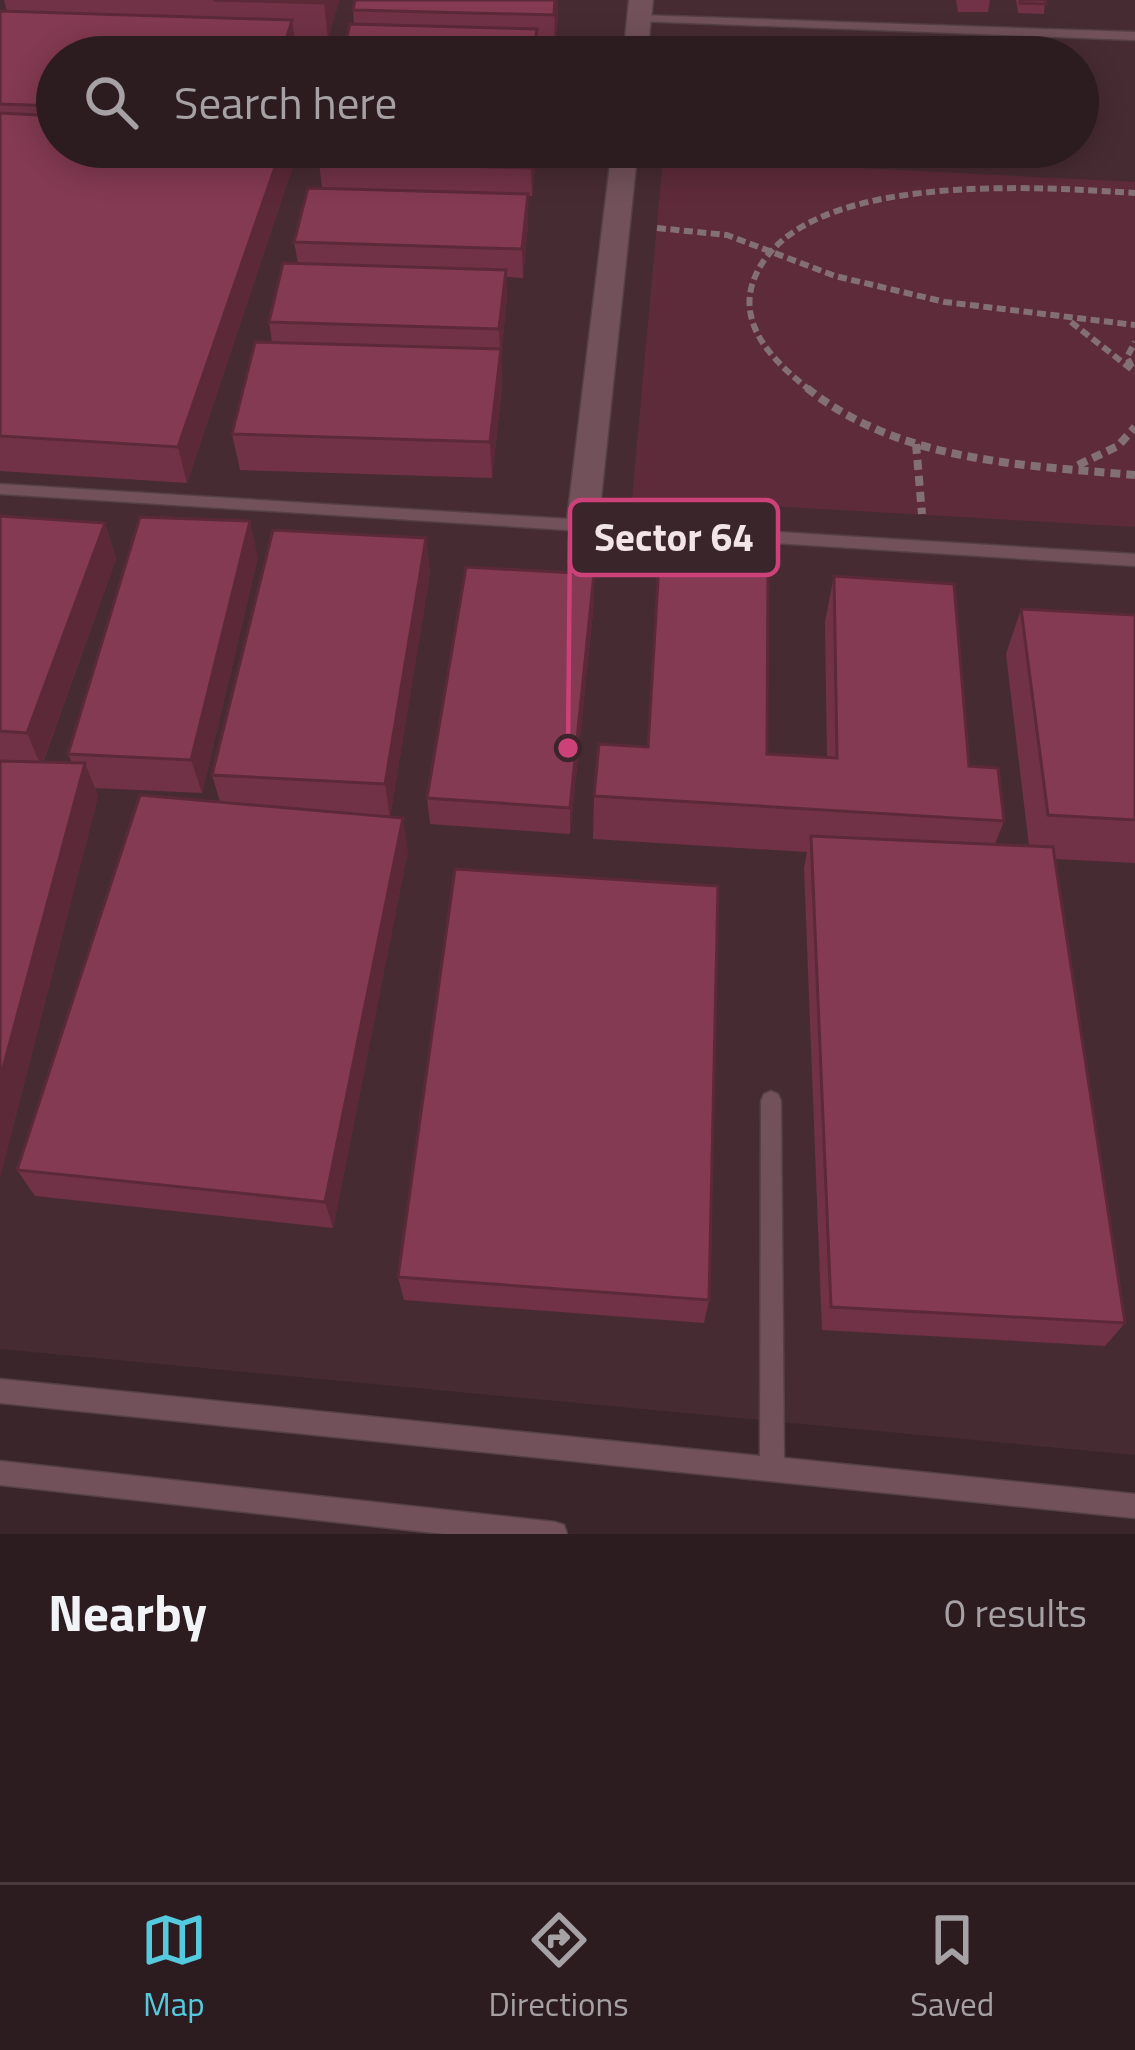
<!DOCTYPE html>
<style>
:root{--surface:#2c1c20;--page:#38292d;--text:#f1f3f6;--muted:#a6a1a5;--line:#483a3e;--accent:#55cadf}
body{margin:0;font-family:"Titillium Web",sans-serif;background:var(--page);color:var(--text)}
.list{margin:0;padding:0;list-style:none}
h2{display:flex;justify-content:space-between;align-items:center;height:156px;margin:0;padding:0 48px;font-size:51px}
h2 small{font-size:39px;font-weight:400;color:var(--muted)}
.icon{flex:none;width:66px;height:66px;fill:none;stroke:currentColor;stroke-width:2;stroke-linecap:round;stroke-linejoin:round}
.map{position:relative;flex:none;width:1135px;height:1534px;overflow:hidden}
.search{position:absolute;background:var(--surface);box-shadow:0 6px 30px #0003;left:36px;right:36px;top:36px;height:132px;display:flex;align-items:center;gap:30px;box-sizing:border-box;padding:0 42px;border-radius:66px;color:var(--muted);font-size:45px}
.sheet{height:348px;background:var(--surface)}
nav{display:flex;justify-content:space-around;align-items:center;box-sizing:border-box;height:168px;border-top:3px solid var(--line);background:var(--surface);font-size:33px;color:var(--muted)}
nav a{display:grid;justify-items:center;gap:6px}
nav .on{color:var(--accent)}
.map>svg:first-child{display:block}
.built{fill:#472b33;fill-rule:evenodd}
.green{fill:#5e2b3b}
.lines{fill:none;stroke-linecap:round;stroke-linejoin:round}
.service-casing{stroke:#544045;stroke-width:3}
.minor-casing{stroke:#544045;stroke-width:3}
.path-far1{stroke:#837075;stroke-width:6;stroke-dasharray:9 4.5;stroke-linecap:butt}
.path{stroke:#837075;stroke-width:8;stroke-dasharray:10 6;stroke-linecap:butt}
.service{fill:#72515a;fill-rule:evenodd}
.minor{fill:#72515a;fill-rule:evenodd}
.wall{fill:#713247}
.shaded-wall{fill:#5c2939}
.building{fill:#833a52;stroke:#5c2939;stroke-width:3}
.leader{fill:none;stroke:#cc4177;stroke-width:4.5}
.callout-dot{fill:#cc4177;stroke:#3a252b;stroke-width:4.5}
.callout{fill:#3a252b;stroke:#cc4177;stroke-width:4.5}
.callout-label{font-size:39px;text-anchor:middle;font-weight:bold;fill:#f3e4e7}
</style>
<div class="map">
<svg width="1135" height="1534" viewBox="0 0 1135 1534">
<rect width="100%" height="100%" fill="#3a252b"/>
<!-- built -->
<path class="built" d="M0,0H1135V1455L0,1349ZM57,57H1078V147H57Z"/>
<!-- green -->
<path class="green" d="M663,158L1135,182V527L632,498Z"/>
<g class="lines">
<defs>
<path id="service" d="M639,15L1135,32V40L635,21L633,19Z
M0,484L1135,554V566L0,494Z
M771,1091L778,1094L781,1101L784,1458L1135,1494V1518L0,1403V1379L760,1456L761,1101L764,1094Z
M0,1461L555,1522L564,1525L567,1534H444L0,1485Z"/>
<path id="minor" d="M629,0H653L647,57H623Z
M612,147H638L598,528L582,539L566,528Z"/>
</defs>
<!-- service casing -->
<use href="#service" class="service-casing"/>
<!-- minor casing -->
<use href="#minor" class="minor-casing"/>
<!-- path-far1 -->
<path class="path-far1" d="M657,228L727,235L835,276L945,302L1135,325
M1071,322L1135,372
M1132,367L1127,357L1135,342
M811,391C779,366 739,330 752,285C788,168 1041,187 1135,193"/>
<!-- path -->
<path class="path" d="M807,388C899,462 1023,465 1135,475
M916,444L922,514
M1078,465L1118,446L1135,427"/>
<!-- service -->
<use href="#service" class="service"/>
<!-- minor -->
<use href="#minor" class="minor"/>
</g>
<!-- wall -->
<path class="wall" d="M4,0H339L328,39L295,38L57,57V147H291L294,163L187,483L0,471V11H7Z
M558,0L555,57H342L354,24L353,10Z
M956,0H990L988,12H958Z
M1016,0H1045L1044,14L1018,13Z
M322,147H537L532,196H528V223L523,278L506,277L507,298L501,354L502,386L492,478L240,470L232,434L272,342L269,322L298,263L294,242L322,188L319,162Z
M0,516L105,523L116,559L43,762L72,763L68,754L258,557L202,793L95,788L98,796L0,1177Z
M426,538L430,573L390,817L408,850L333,1228L35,1196L17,1170L220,802L212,775Z
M594,574V602L570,834L430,824L427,798Z
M834,576L969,766L1004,821L995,844L1029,846L1006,654L1021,609L1135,615V863L1055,859L1125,1323L1105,1346L822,1330L804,868L807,852L593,839L594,796L767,754L827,758L825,622Z
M398,1277L709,1300L704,1323L404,1300Z"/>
<!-- shaded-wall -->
<path class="shaded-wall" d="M325,0H339L328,39L324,3Z
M555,0H558V18L554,57Z
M292,20L297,57H281Z
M282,147H291L294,163L187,483L178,447Z
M534,147H537L532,196L531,168Z
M528,194V223L523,278L522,249Z
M506,270L507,298L501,354L502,386L492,478L490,442L500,353L499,329Z
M250,521L258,557L202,793L191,760Z
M105,523L116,559L41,766L27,733Z
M426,538L430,573L390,818L385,784Z
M594,574V602L570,834V808Z
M85,763L98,796L0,1177V1079Z
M403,818L408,850L333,1228L325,1202Z"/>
<!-- building -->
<path class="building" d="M213,0H325L324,3Z
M355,0H555L554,15L353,10Z
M1020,0H1045L1046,4L1020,3Z
M0,11L292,20L281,57H57V106L0,104Z
M350,24L537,29L533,57H342Z
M0,113L57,116V147H282L178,447L0,436Z
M322,147H534L531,168L319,162Z
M308,188L528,194L522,249L294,242Z
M283,263L506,270L499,329L269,322Z
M255,342L501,349L490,442L232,434Z
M0,516L105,523L27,733L0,731Z
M140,517L250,521L191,760L68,754Z
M273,530L426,538L385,784L212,775Z
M659,563L768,569L767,754L837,758L834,576L954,584L969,766L998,768L1004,821L594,796L599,744L648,747Z
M466,567L594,574L570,808L427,798Z
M1021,609L1135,615V820L1048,815Z
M0,761L85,763L0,1079Z
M140,795L403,818L325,1202L17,1170Z
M811,836L1053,847L1125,1323L831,1307Z
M455,869L718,886L709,1300L398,1277Z"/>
<!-- callouts -->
<path class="leader" d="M568 748L570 537"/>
<circle class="callout-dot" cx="568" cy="748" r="12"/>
<rect class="callout" x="570" y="500" width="208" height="75" rx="12"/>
<g class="callout-label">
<text x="674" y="551">Sector 64</text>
</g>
</svg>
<div class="search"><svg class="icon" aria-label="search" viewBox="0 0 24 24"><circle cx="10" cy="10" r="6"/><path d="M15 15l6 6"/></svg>Search here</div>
</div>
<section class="sheet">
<h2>Nearby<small>0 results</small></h2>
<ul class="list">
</ul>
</section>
<nav>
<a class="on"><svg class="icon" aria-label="map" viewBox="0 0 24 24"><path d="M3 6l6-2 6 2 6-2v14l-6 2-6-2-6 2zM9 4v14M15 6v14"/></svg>Map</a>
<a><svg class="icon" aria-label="directions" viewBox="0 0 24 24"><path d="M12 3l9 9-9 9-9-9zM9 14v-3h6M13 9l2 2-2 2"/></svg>Directions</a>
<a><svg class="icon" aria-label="saved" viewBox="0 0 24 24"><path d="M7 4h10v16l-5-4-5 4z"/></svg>Saved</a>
</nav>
